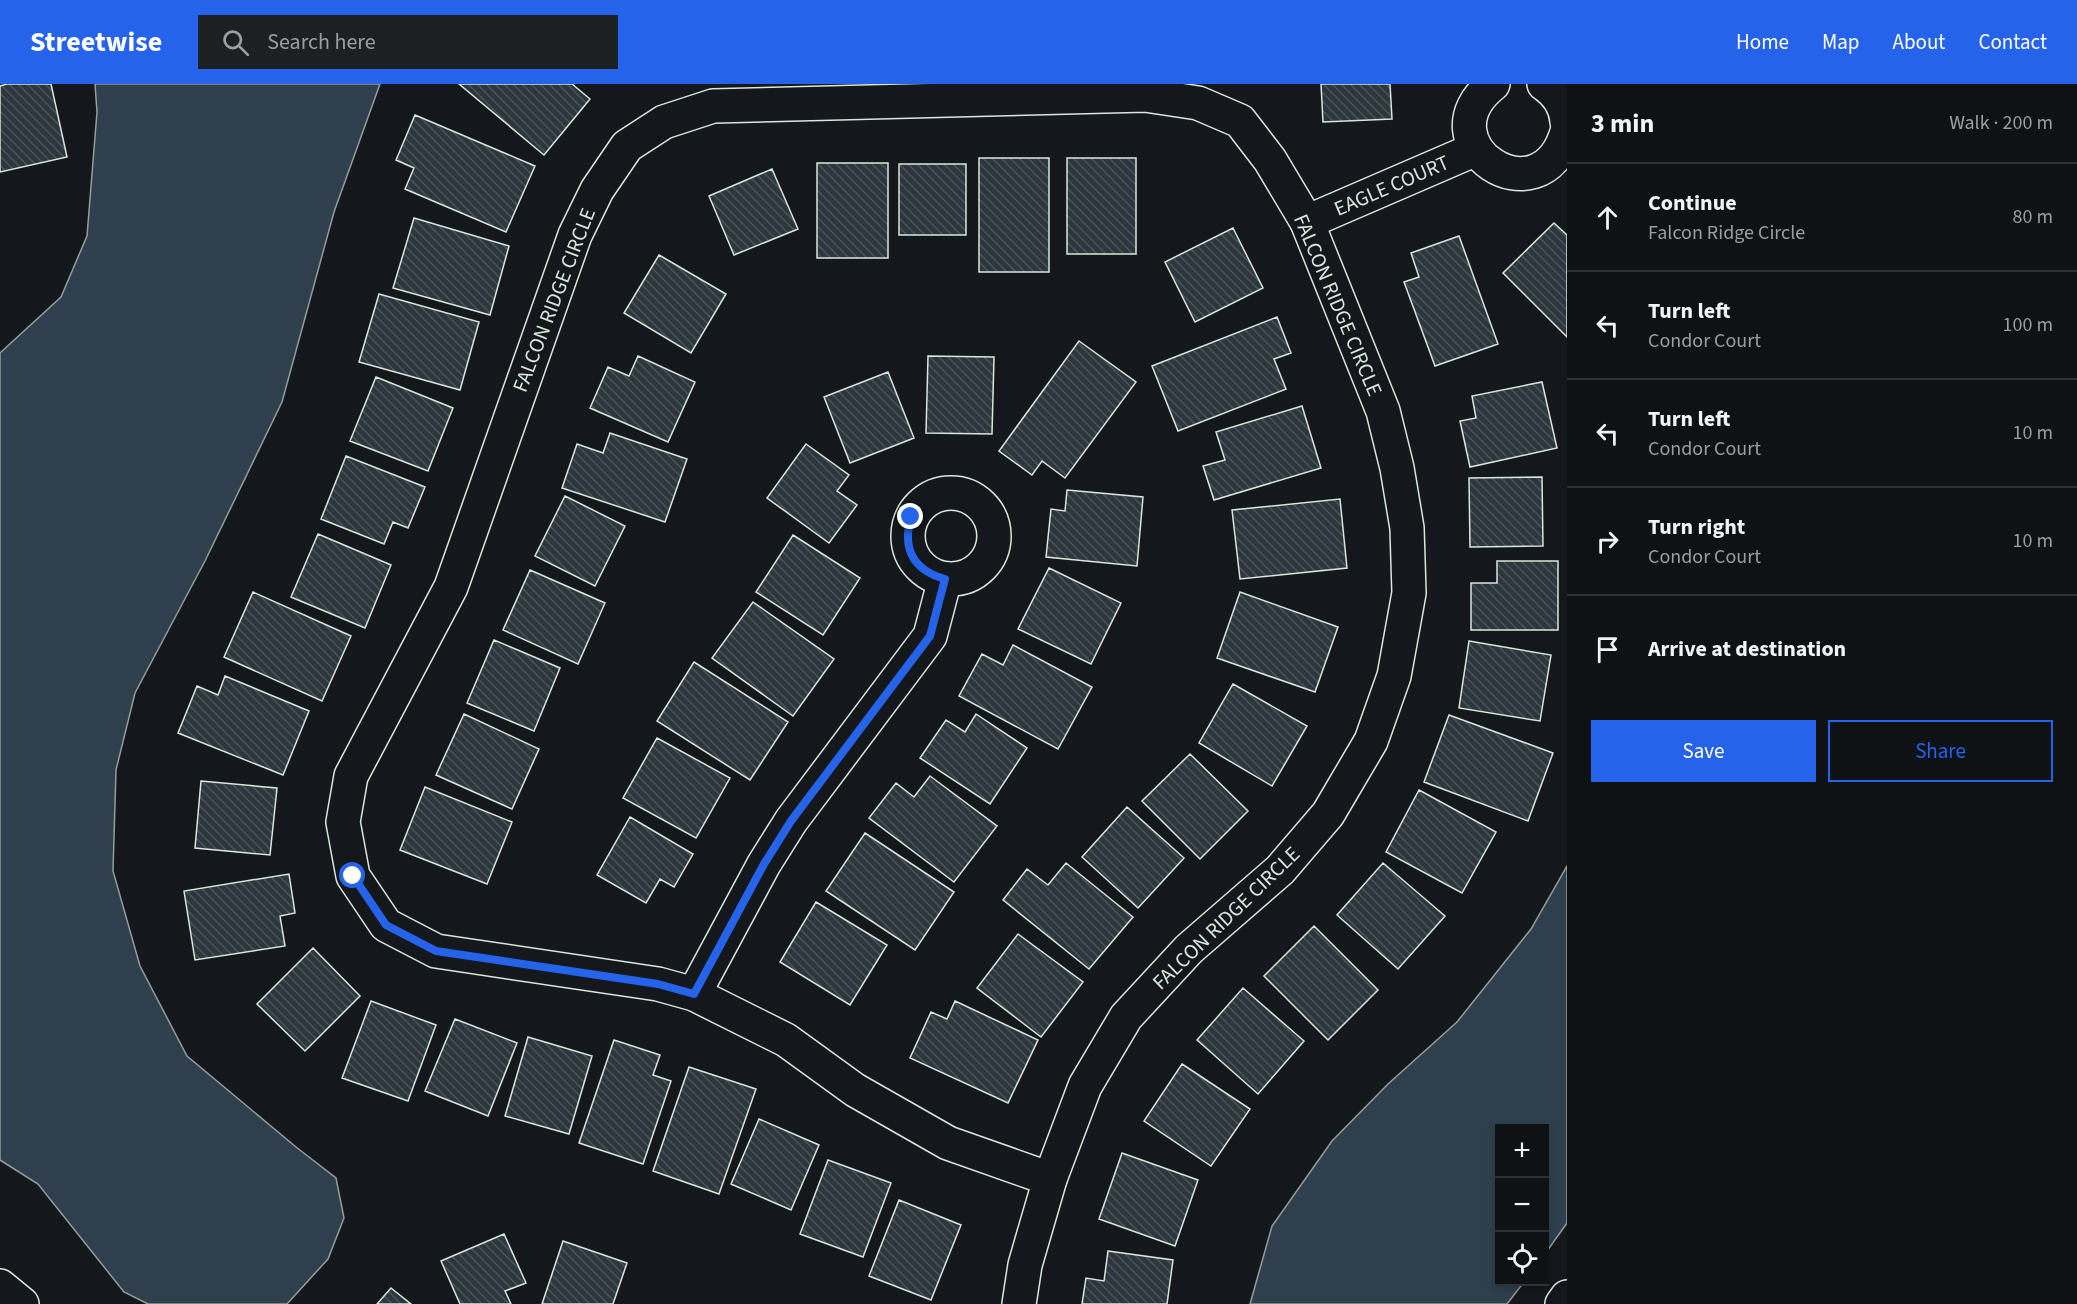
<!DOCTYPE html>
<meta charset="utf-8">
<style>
:root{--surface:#0f1215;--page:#1d2022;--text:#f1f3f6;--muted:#9b9ea0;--line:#2f3234;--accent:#2563eb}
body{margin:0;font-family:"Source Sans 3",sans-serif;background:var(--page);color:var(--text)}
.controls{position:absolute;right:18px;bottom:18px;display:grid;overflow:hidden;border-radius:0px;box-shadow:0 3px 9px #0003}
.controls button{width:54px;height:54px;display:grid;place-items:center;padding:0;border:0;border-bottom:2px solid var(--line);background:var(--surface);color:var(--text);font:30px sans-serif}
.stop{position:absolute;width:18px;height:18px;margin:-14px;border:4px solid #2563eb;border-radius:50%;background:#fff}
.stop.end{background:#2563eb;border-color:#fff;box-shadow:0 2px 6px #0008}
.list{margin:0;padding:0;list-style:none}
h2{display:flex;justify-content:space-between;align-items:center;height:78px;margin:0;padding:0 24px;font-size:26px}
h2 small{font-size:20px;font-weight:400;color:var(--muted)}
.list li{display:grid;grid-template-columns:39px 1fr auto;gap:18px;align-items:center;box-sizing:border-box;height:108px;padding:0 24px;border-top:2px solid var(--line)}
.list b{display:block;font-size:22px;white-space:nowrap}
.list p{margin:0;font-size:20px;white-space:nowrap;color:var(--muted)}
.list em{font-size:20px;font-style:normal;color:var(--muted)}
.actions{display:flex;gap:12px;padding:18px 24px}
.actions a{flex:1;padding:14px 0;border:2px solid var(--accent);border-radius:0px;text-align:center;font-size:21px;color:var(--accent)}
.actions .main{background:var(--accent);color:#fff}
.icon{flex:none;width:33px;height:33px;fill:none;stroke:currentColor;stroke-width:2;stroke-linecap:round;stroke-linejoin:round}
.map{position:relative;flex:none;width:1567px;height:1220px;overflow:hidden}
header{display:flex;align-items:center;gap:36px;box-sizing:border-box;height:84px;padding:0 30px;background:var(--accent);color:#fff}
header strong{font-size:28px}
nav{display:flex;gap:33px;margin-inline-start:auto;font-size:21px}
.search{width:420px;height:54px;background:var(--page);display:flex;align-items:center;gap:15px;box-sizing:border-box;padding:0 21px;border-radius:0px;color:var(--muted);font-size:22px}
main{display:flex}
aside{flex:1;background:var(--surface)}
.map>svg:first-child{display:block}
.water{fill:#2f3f4d;stroke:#939e99;stroke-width:1.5}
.building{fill:url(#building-back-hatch);stroke:#d8e6dc;stroke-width:1.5}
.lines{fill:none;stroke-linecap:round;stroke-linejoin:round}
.minor-casing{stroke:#d8e6dc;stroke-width:36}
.minor{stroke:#14181c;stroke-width:33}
.route{stroke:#2563eb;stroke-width:8}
.labels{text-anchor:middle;stroke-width:4.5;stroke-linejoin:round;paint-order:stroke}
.street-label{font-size:21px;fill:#d8e6dc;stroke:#14181c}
</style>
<header>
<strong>Streetwise</strong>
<div class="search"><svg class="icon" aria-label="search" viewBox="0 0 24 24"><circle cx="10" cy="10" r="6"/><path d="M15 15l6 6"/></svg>Search here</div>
<nav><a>Home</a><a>Map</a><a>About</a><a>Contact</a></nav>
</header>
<main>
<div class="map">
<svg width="1567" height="1220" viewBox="0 0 1567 1220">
<defs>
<pattern id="building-back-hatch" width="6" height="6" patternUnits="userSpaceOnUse" patternTransform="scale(1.5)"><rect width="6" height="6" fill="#2c363c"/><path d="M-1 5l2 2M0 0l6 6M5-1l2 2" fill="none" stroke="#4a5358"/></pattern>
</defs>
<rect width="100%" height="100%" fill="#14181c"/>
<!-- water -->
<path class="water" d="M95,0H380L334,128L282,318L205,477L135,609L116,686L113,787L140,882L187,972L296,1063L336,1094L344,1134L328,1175L287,1220H148L124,1208L38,1100L0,1076V269L61,213L87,152L97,28Z
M1567,782V1139L1545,1170L1544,1044H1500V1198H1524L1507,1220H1250L1272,1142L1332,1057L1388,1000L1457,938L1531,845Z"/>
<!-- building -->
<path class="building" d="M7,0H51L67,73L0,88V2Z
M459,0H572L590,15L544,71Z
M1321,0H1390L1392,35L1323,38Z
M415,31L535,82L506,148L405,105L414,84L396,76Z
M979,74H1049V188H979Z
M1067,74H1136V170H1067Z
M817,79H888V174H817Z
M899,80H966V151H899Z
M772,85L798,145L734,171L709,112Z
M414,134L509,162L490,231L393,204Z
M1554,139L1567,151V253L1503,189Z
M1233,144L1263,204L1195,238L1165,178Z
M1459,152L1498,260L1435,282L1404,198L1419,193L1411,169Z
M659,171L726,210L691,269L624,229Z
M379,210L479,238L460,306L359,278Z
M1277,233L1291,269L1274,275L1286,305L1178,347L1152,282Z
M1079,257L1136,298L1065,394L1042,377L1032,391L999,367Z
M638,272L695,298L668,358L590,324L608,283L629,292Z
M928,272L994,273L992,350L926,349Z
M888,288L914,354L850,379L824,313Z
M376,293L453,324L428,387L350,357Z
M1542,298L1557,364L1470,383L1460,337L1476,334L1472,312Z
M1302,322L1321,384L1214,416L1203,382L1225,376L1216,348Z
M610,349L687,375L665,438L562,404L577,360L603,369Z
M806,360L849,391L837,407L857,421L829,459L767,414Z
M346,372L425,403L408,444L393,438L384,460L321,435Z
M1542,393L1543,462L1470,463L1469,394Z
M1067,406L1143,413L1137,482L1046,473L1051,425L1065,427Z
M565,412L625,442L595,502L535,472Z
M1340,415L1347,484L1240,495L1232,426Z
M318,450L391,481L365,544L291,513Z
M793,451L860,494L823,551L756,508Z
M1497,477H1558V546H1471V499H1497Z
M1049,484L1121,519L1091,580L1018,545Z
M530,486L605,519L578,580L503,546Z
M253,508L351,552L322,617L224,573Z
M1240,508L1338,543L1315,608L1217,574Z
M753,518L834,575L793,632L712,574Z
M494,556L560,584L534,647L467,619Z
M1469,557L1551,571L1540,637L1459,624Z
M1013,561L1092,603L1058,665L959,612L982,570L1003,581Z
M694,578L788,638L750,696L657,637Z
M225,592L309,627L283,691L178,649L197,602L218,611Z
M1233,600L1307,642L1272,702L1199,659Z
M464,630L539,665L512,725L436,691Z
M976,630L1027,664L990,720L920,674L946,636L965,648Z
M1449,631L1553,669L1528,737L1424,698Z
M657,654L730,694L696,754L623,714Z
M1190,670L1248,727L1200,775L1142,717Z
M930,692L997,742L954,798L869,734L896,699L914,713Z
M201,697L277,704L270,771L195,764Z
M425,703L512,738L487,800L400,766Z
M1419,706L1496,748L1462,809L1386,768Z
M1127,723L1184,774L1138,824L1082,773Z
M630,733L693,770L674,803L660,795L646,819L597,791Z
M865,749L954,808L915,866L826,807Z
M1066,779L1133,833L1089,885L1003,816L1027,785L1048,801Z
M1383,779L1445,832L1398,885L1337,831Z
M289,790L295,829L280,832L285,862L195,876L184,807Z
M816,818L887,861L850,921L780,878Z
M1314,842L1378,906L1328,956L1264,892Z
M1018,850L1083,898L1041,953L977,904Z
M313,864L360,912L305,967L257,920Z
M1243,904L1304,957L1258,1010L1197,956Z
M371,917L436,941L408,1017L342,994Z
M955,917L1038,956L1008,1019L910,974L931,928L947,935Z
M455,935L517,959L488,1032L425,1007Z
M528,953L592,972L569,1050L505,1032Z
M614,956L660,971L653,991L671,997L643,1080L579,1059Z
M1182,980L1250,1025L1211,1082L1144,1037Z
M689,983L756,1005L719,1110L653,1087Z
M759,1035L819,1061L791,1126L731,1100Z
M1122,1069L1198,1096L1175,1162L1099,1135Z
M828,1076L891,1099L863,1173L800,1150Z
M899,1116L961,1141L931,1216L869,1192Z
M504,1150L526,1199L505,1207L511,1220H460L441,1177Z
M563,1157L627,1179L613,1220H542Z
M1108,1167L1173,1176L1167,1220H1082L1086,1194L1104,1197Z
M391,1204L411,1220H377Z"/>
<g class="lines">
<defs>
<g id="minor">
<path d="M1493,0C1419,59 1540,140 1567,48"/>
<path d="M1544,0C1557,9 1566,22 1567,38"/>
<path d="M1145,11L1198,19L1240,37L1270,76L1307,138L1383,327L1397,384L1407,444L1409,509L1394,592L1371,657L1328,730L1280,786L1189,865L1126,933L1085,1002L1050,1095L948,1059L855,1006L786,956L694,910L658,900L436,867L386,841L353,792L343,738L351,692L451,503L575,151L597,106L627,62L664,38L713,22Z"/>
<path id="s1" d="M1307,138L1476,65"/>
<circle cx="951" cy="452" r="43"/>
<path d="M694,910L764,780L791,737L930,552L945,495"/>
<path d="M0,1202L22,1220"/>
<path d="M1019,1220L1025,1181L1050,1095"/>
<path d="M1562,1220L1567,1213"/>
</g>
</defs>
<!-- minor casing -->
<use href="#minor" class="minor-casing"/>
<!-- minor -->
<use href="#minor" class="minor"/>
</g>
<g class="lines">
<!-- route -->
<path class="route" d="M353,792L386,841L436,867L658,900L694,910L764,780L791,737L930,552L945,495C913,486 902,465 911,433"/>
</g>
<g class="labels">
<!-- street labels -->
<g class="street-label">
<text dy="7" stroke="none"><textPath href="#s1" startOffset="92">EAGLE COURT</textPath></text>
<text transform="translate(554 216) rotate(-69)" y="7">FALCON RIDGE CIRCLE</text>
<text transform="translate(1338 221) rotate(67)" y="7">FALCON RIDGE CIRCLE</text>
<text transform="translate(1226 834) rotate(-44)" y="7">FALCON RIDGE CIRCLE</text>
</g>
</g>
</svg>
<div class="controls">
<button>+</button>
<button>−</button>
<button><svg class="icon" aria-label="locate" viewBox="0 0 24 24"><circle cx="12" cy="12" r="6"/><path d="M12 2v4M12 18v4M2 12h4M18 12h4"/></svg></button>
</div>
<div class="stop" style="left:353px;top:792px"></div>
<div class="stop end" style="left:911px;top:433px"></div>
</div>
<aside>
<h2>3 min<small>Walk · 200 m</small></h2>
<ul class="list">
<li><svg class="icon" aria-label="ahead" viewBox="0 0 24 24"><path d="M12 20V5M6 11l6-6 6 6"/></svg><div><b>Continue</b><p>Falcon Ridge Circle</p></div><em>80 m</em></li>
<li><svg class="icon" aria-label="left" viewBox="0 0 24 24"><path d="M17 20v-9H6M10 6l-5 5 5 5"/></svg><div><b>Turn left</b><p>Condor Court</p></div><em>100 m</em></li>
<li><svg class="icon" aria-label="left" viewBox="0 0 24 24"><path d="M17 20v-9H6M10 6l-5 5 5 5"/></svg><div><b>Turn left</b><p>Condor Court</p></div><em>10 m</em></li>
<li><svg class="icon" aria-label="right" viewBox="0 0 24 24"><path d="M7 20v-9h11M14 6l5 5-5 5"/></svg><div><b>Turn right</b><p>Condor Court</p></div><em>10 m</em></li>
<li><svg class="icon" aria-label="arrive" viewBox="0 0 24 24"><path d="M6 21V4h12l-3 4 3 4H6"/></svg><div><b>Arrive at destination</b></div></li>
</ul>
<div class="actions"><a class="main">Save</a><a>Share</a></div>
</aside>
</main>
